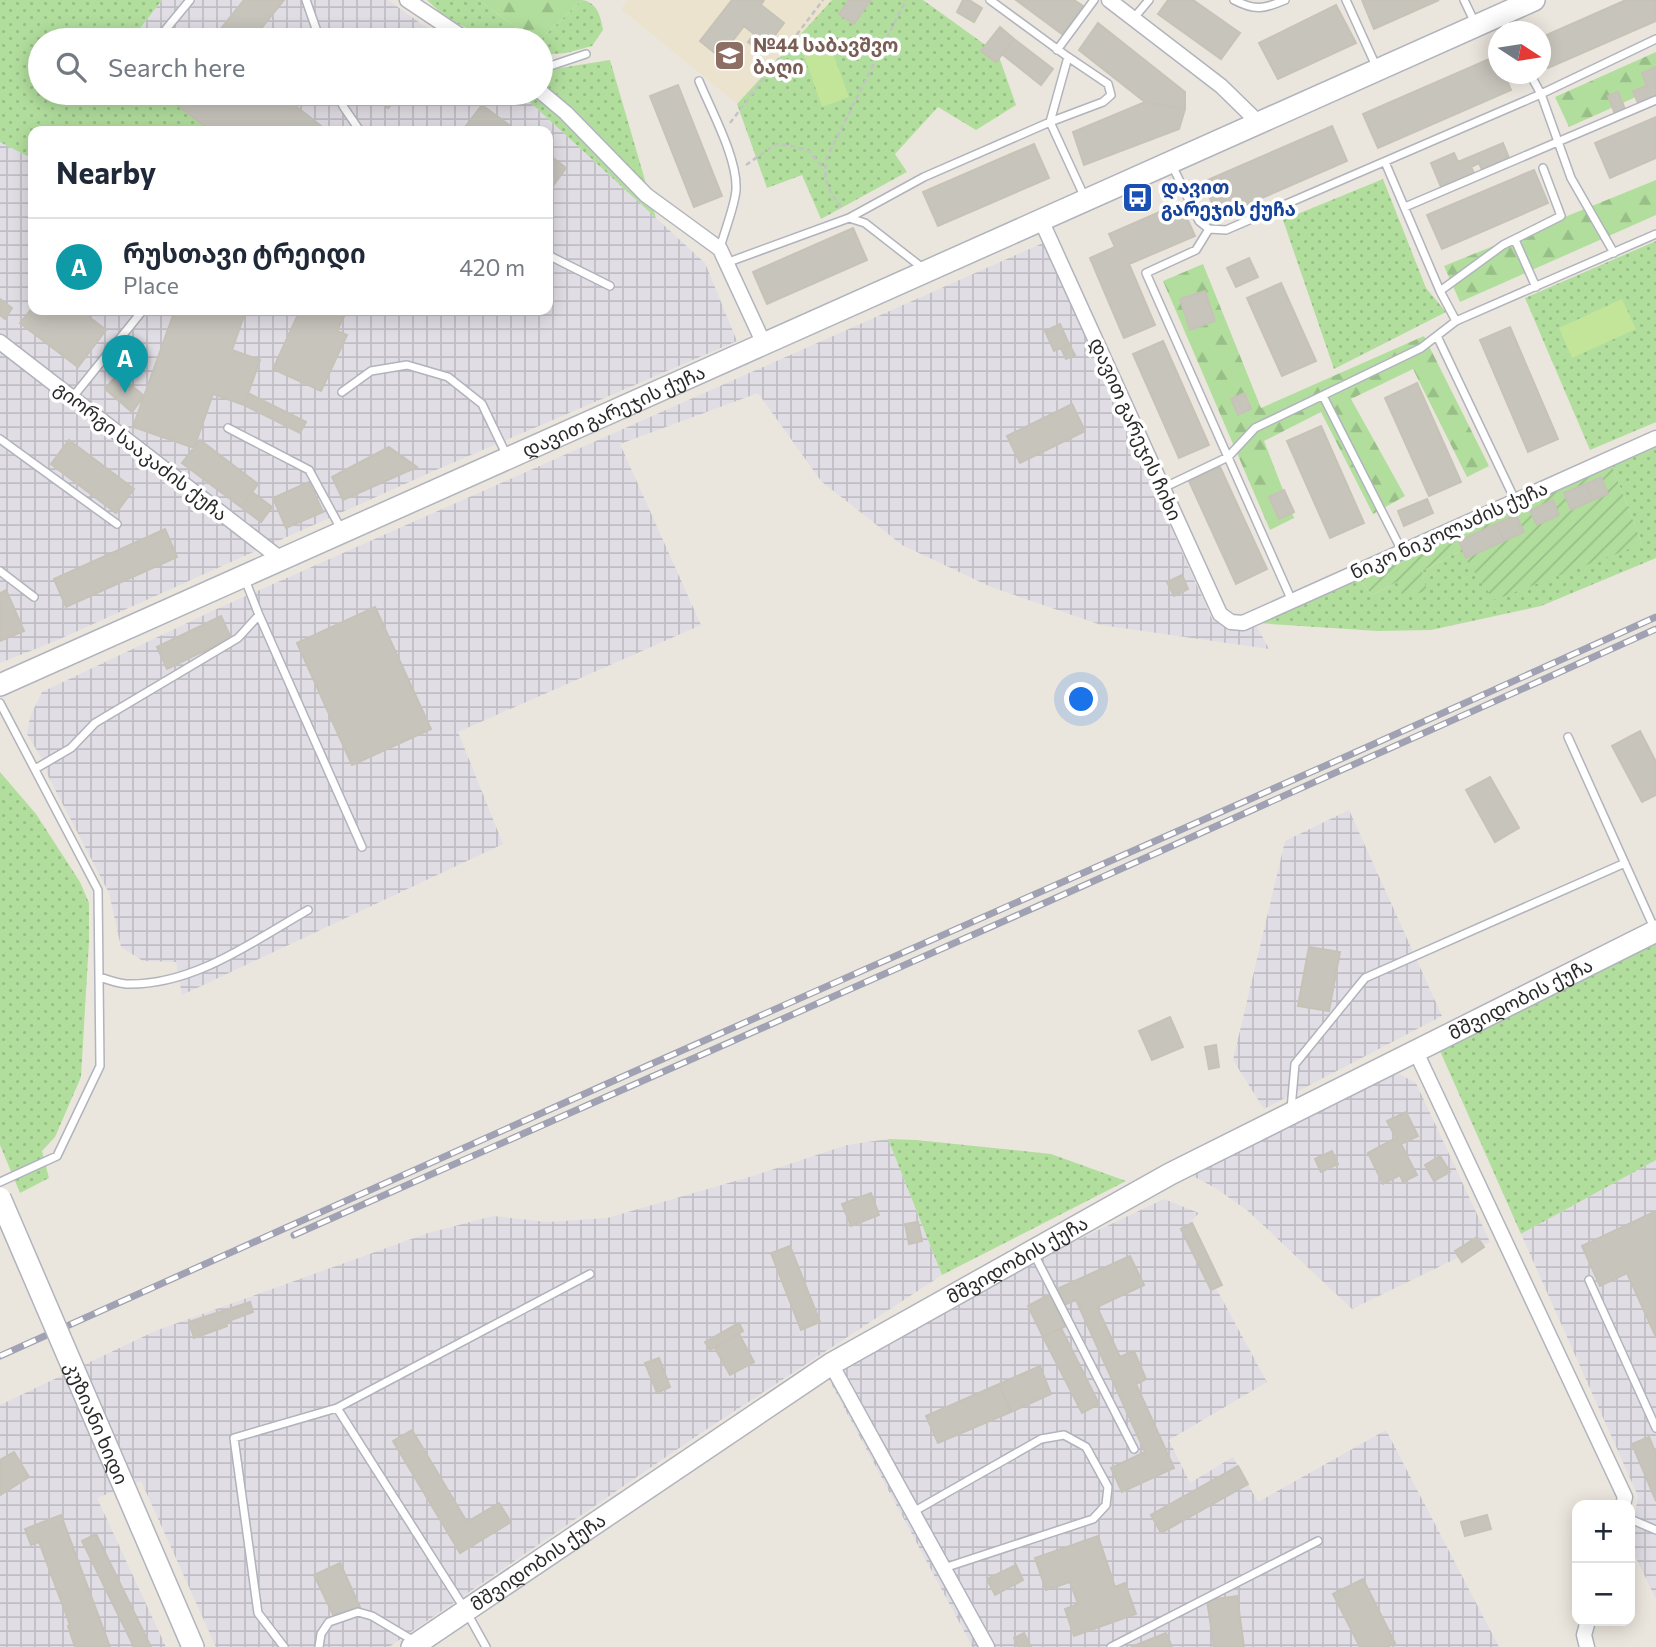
<!DOCTYPE html>
<meta charset="utf-8">
<style>
:root{--surface:#fff;--page:#f6f6f7;--text:#1f2937;--muted:#747a83;--line:#e0e1e3;--accent:#4760ee}
body{margin:0;font-family:Commissioner,"Noto Sans Georgian",sans-serif;background:var(--page);color:var(--text)}
.controls{position:absolute;right:21px;bottom:21px;display:grid;overflow:hidden;border-radius:14px;box-shadow:0 4px 18px #0003}
.controls button{width:63px;height:63px;display:grid;place-items:center;padding:0;border:0;border-bottom:2px solid var(--line);background:var(--surface);color:var(--text);font:35px sans-serif}
.compass{position:absolute;left:1488px;top:21px;width:63px;height:63px;border-radius:50%;background:var(--surface);box-shadow:0 4px 18px #0003;rotate:102deg}
.you{position:absolute;left:1082px;top:700px;width:24px;height:24px;margin:-18px;border:5px solid #fff;border-radius:50%;background:#1a73e8;box-shadow:0 0 0 10px #1a73e833}
.badge{display:grid;place-items:center;width:46px;height:46px;border-radius:50%;background:var(--accent);color:#fff;font-size:23px;font-weight:700}
.pin{position:absolute;translate:-50% -58px;filter:drop-shadow(0 2px 4px #0008)}
.pin::after{content:'';position:absolute;top:37px;width:24px;height:21px;background:inherit;clip-path:polygon(0 0,100% 0,50% 100%)}
.list{margin:0;padding:0;list-style:none}
h2{display:flex;justify-content:space-between;align-items:center;height:91px;margin:0;padding:0 28px;font-size:30px}
h2 small{font-size:23px;font-weight:400;color:var(--muted)}
.list li{display:grid;grid-template-columns:46px 1fr auto;gap:21px;align-items:center;box-sizing:border-box;height:98px;padding:0 28px;border-top:2px solid var(--line)}
.list b{display:block;font-size:26px;white-space:nowrap}
.list p{margin:0;font-size:23px;white-space:nowrap;color:var(--muted)}
.list em{font-size:23px;font-style:normal;color:var(--muted)}
.icon{flex:none;width:38px;height:38px;fill:none;stroke:currentColor;stroke-width:2;stroke-linecap:round;stroke-linejoin:round}
.map{position:relative;flex:none;width:1656px;height:1647px;overflow:hidden}
.search{position:absolute;background:var(--surface);box-shadow:0 4px 18px #0003;left:28px;top:28px;width:525px;height:77px;display:flex;align-items:center;gap:18px;box-sizing:border-box;padding:0 24px;border-radius:38px;color:var(--muted);font-size:26px}
.panel{position:absolute;background:var(--surface);box-shadow:0 4px 18px #0003;left:28px;top:126px;width:525px;height:189px;border-radius:14px}
.map>svg:first-child{display:block}
.industrial{fill:url(#industrial-grid)}
.education{fill:#ece3ce}
.grass{fill:url(#grass-dots)}
.forest{fill:url(#forest-firs)}
.garden{fill:url(#garden-furrows)}
.pitch{fill:#c2e599}
.building{fill:#c7c4bc;stroke:#c7c2b7;stroke-width:2}
.lines{fill:none;stroke-linecap:round;stroke-linejoin:round}
.lane-casing{stroke:#b1b3bd;stroke-width:10}
.street-casing{stroke:#b1b3bd;stroke-width:17}
.secondary-casing{stroke:#b1b3bd;stroke-width:24}
.path{stroke:#c3c3c3;stroke-width:2.5;stroke-dasharray:5 3.5;stroke-linecap:butt}
.lane{stroke:#fff;stroke-width:7}
.street{stroke:#fff;stroke-width:14}
.secondary{stroke:#fff;stroke-width:21}
.rail-casing{stroke:#a0a2b3;stroke-width:7}
.rail{stroke:#fff;stroke-width:4.5;stroke-dasharray:13;stroke-linecap:butt}
.secondary-bridge-casing{stroke:#b1b3bd;stroke-width:24;stroke-linecap:butt}
.secondary-bridge{stroke:#fff;stroke-width:21}
.labels{text-anchor:middle;stroke-width:7;stroke-linejoin:round;paint-order:stroke}
.education-label{font-size:19px;font-weight:bold;fill:#785e54;stroke:#fff;text-anchor:start}
.transit-label{font-size:19px;font-weight:bold;fill:#164399;stroke:#fff;text-anchor:start}
.street-label{font-size:19px;fill:#2a2a2a;stroke:#fff}
</style>
<div class="map">
<svg width="1656" height="1647" viewBox="0 0 1656 1647">
<defs>
<pattern id="industrial-grid" width="8" height="8" patternUnits="userSpaceOnUse" patternTransform="scale(1.75)"><rect width="8" height="8" fill="#e0dde4"/><path d="M0 4h8M4 0v8" fill="none" stroke="#c0bec4"/></pattern>
<pattern id="grass-dots" width="8" height="8" patternUnits="userSpaceOnUse" patternTransform="scale(1.75)"><rect width="8" height="8" fill="#b1de9d"/><path d="M2 2h.1M6 6h.1" fill="none" stroke="#98bf87" stroke-width="1.8" stroke-linecap="round"/></pattern>
<pattern id="forest-firs" width="22" height="20" patternUnits="userSpaceOnUse" patternTransform="scale(1.75)"><rect width="22" height="20" fill="#b1de9d"/><path d="M5 1l3.5 6h-7zM16 11l3.5 6h-7z" fill="#98bf87"/></pattern>
<pattern id="garden-furrows" width="10" height="10" patternUnits="userSpaceOnUse" patternTransform="scale(1.75)"><rect width="10" height="10" fill="#b1de9d"/><path d="M-1 1l2-2M0 10L10 0M9 11l2-2" fill="none" stroke="#98bf87"/></pattern>
</defs>
<rect width="100%" height="100%" fill="#ebe6dd"/>
<!-- industrial -->
<path class="industrial" d="M162,0H388L444,40H131Z
M166,93H517L532,104L705,263L737,341L436,470L53,642L0,663V142L33,159V310H548V131H211Z
M1043,243L1212,619L1237,629L1255,623L1269,649L1101,625L991,587L902,545L821,481L758,393L620,444L701,625L458,732L503,844L182,995L176,962L143,961L121,947L109,893L48,776L45,764L27,734L30,717L42,692L221,607Z
M1349,810L1442,1016L1264,1109L1233,1060L1285,841Z
M1399,1074L1416,1083L1490,1242L1352,1309L1248,1211L1217,1189L1191,1175L1383,1077Z
M888,1139L942,1275L701,1433L389,1647H216L141,1481L97,1498L166,1647H0V1405L155,1331L428,1233L493,1216L548,1222L607,1218L756,1175L847,1145Z
M1656,1160V1599L1630,1546L1638,1496L1521,1234Z
M1164,1199L1199,1213L1184,1229L1267,1382L1169,1440L1190,1483L1233,1457L1258,1502L1386,1430L1499,1647H971L972,1646L827,1376L1050,1253Z"/>
<!-- education -->
<path class="education" d="M628,0H832L737,104L621,9Z"/>
<!-- grass -->
<path class="grass" d="M0,0H162L131,40H40V93H166L211,131H33V159L0,142Z
M427,0H478L534,40H491L446,18Z
M582,0C597,2 601,17 603,30L592,46L566,53L541,55L540,40Z
M832,0H923L998,54L1016,105L976,130L938,107L895,154L907,172L821,219L802,175L767,188L737,104Z
M610,60L656,218L532,104L517,93H541V71Z
M1383,179L1426,288L1446,312L1334,369L1283,220Z
M1656,241V422L1590,450L1525,298Z
M1656,441V558L1541,606L1431,630L1378,631L1255,623L1360,580L1372,595L1397,582L1426,591L1422,571L1460,551L1642,544L1611,463Z
M0,772L36,814L80,882L89,903V941L81,1077L55,1137L42,1151L49,1178L20,1193L0,1145Z
M1656,942V1160L1521,1234L1440,1051Z
M888,1139L916,1140L1051,1154L1126,1181L942,1275Z"/>
<!-- forest -->
<path class="forest" d="M478,0H582L540,40H534Z
M1656,52V88L1569,127L1555,97Z
M1656,180V215L1460,302L1444,266Z
M1203,264L1261,408L1424,336L1489,466L1467,477L1413,369L1351,399L1405,496L1373,514L1321,412L1264,441L1294,518L1270,530L1163,281Z"/>
<!-- garden -->
<path class="garden" d="M1611,463L1642,544L1494,600L1460,551L1422,571L1427,591L1403,597L1397,582L1372,595L1360,580Z"/>
<!-- pitch -->
<path class="pitch" d="M827,37L849,97L822,107L801,47Z
M1622,299L1636,329L1572,358L1559,328Z"/>
<!-- building -->
<path class="building" d="M244,0H284L252,40H220L215,36Z
M732,0H764L761,5L784,23L762,53L748,42L754,34L744,26L720,57L700,41Z
M849,0L870,1L854,24L839,14Z
M963,0H969L982,8L974,22L957,12Z
M1016,0H1074L1083,6L1062,34Z
M1168,0H1193L1240,33L1221,59L1158,14Z
M1362,0H1439L1374,29Z
M1626,0H1656V21L1548,68L1540,52V38Z
M1336,5L1356,43L1278,79L1259,43Z
M1098,23L1185,92V109L1145,102L1079,50Z
M1000,27L1014,39L996,62L981,51Z
M1014,39L1053,69L1041,85L1002,54Z
M1496,56L1498,62V74H1504L1511,90L1378,148L1363,114Z
M1656,67V95L1638,103L1633,91L1647,86L1642,73Z
M678,85L722,196L694,207L650,96Z
M1618,92L1625,109L1615,114L1608,96Z
M166,93H279L325,129L323,131H211L164,95Z
M371,93H402L388,108Z
M1145,102L1185,109L1179,129L1084,165L1073,132Z
M482,105L517,131H462Z
M1656,117V158L1610,178L1595,143Z
M1332,126L1347,161L1218,217L1203,182Z
M1503,143L1509,158L1482,170L1479,163L1471,167L1474,173L1441,187L1431,163L1454,153L1458,162Z
M1034,144L1049,178L938,226L923,192Z
M548,154L566,168L548,193Z
M1534,170L1548,203L1442,249L1427,215Z
M1180,203L1195,236L1129,264L1155,325L1124,338L1090,258L1115,247L1109,234Z
M853,228L867,260L767,304L753,272Z
M1249,258L1258,277L1236,287L1227,268Z
M1281,283L1316,361L1282,376L1247,298Z
M1205,291L1215,321L1190,330L1180,299Z
M0,299L12,308L5,319L0,315Z
M33,307V310H80L106,330L78,367L20,323Z
M175,310H246L232,350L260,360L244,405L213,394L194,448L133,427Z
M300,310H347L337,331L347,335L321,391L273,369Z
M1060,324L1069,344L1054,351L1045,331Z
M1510,327L1558,439L1528,452L1480,340Z
M1163,341L1209,445L1179,458L1133,354Z
M1069,344L1075,355L1066,359L1061,348Z
M118,374L144,396L132,412L105,389Z
M1417,383L1461,482L1429,496L1385,398Z
M248,393L306,422L300,433L244,405Z
M1244,393L1251,409L1238,415L1231,399Z
M1072,404L1085,431L1020,463L1007,436Z
M1321,426L1364,523L1330,538L1287,441Z
M69,440L134,489L116,513L51,464Z
M200,440L258,484L241,507L182,463Z
M389,447L417,467L343,500L332,477Z
M1220,467L1267,569L1236,584L1189,481Z
M1601,477L1608,494L1593,500L1586,484Z
M309,482L323,512L286,528L273,498Z
M1586,484L1593,500L1571,510L1564,493Z
M1284,490L1294,512L1279,519L1269,497Z
M252,492L272,507L261,522L241,507Z
M1427,499L1433,513L1404,526L1398,511Z
M1553,500L1559,515L1537,525L1530,511Z
M1516,515L1524,532L1504,541L1496,524Z
M1496,524L1504,541L1466,558L1459,541Z
M165,529L177,557L66,607L54,579Z
M1182,575L1188,589L1174,596L1167,582Z
M6,590L24,631L0,641V593Z
M375,607L431,729L352,765L297,643Z
M221,616L231,638L167,669L157,647Z
M1640,731L1656,762V795L1642,802L1612,746Z
M1490,777L1519,828L1495,842L1466,790Z
M1309,947L1340,952L1329,1011L1298,1006Z
M1170,1017L1183,1047L1152,1060L1139,1031Z
M1216,1045L1219,1067L1209,1069L1205,1047Z
M1406,1112L1418,1136L1401,1144L1417,1175L1403,1182L1400,1175L1383,1184L1368,1153L1396,1138L1387,1121Z
M1332,1151L1338,1164L1321,1172L1315,1159Z
M1440,1156L1450,1172L1434,1181L1425,1165Z
M871,1193L879,1215L851,1226L842,1204Z
M1656,1211V1337L1627,1273L1600,1286L1582,1246Z
M918,1222L922,1241L909,1244L905,1224Z
M1192,1223L1222,1285L1211,1290L1181,1229Z
M1477,1237L1484,1247L1462,1262L1455,1251Z
M790,1246L820,1322L801,1330L771,1253Z
M1130,1256L1144,1285L1097,1307L1120,1357L1134,1351L1146,1379L1136,1384L1174,1468L1122,1492L1111,1468L1145,1452L1076,1300L1064,1305L1057,1289Z
M1050,1294L1066,1326L1043,1337L1028,1306Z
M250,1302L253,1312L226,1322L227,1326L194,1338L189,1322Z
M739,1323L743,1331L710,1350L705,1342Z
M1061,1328L1099,1404L1082,1413L1043,1337Z
M739,1334L754,1362L730,1375L715,1348Z
M659,1358L670,1387L657,1393L645,1363Z
M1040,1366L1051,1394L1011,1412L999,1384Z
M999,1384L1011,1412L938,1443L926,1416Z
M412,1430L467,1522L499,1503L511,1522L460,1553L393,1441Z
M1649,1437L1656,1454V1501L1632,1444Z
M14,1452L29,1477L0,1495V1460Z
M1238,1466L1248,1484L1161,1533L1151,1515Z
M61,1515L110,1647H75L68,1626L70,1625L39,1542L31,1545L25,1529Z
M1487,1515L1491,1529L1465,1536L1461,1522Z
M96,1534L151,1647H134L82,1541Z
M1098,1536L1115,1587L1125,1583L1136,1614L1074,1636L1065,1609L1078,1604L1070,1582L1046,1590L1035,1558Z
M340,1563L360,1607L335,1619L314,1575Z
M1016,1565L1023,1580L995,1595L987,1579Z
M1363,1579L1395,1643L1387,1647H1360L1333,1594Z
M1237,1596L1244,1647H1214L1207,1600Z
M1024,1633L1031,1647H1018L1014,1638Z
M1166,1633L1172,1647H1131Z"/>
<g class="lines">
<defs>
<path id="lane" d="M306,0L320,40
M990,0L1068,57L1108,84L1111,95L1103,102L1050,122L1085,198
M1234,0C1255,11 1264,9 1285,0
M1346,0L1376,66
M1464,0L1476,25
M1502,16L1509,32
M1133,19L1149,0
M157,40L190,0
M1057,50L1094,0
M541,69L586,54
M1530,74L1541,94L1571,178L1614,253
M699,81C711,110 738,159 736,190C735,205 724,233 720,248
M338,93L343,106L360,131
M1385,162L1440,291L1456,321
M1171,163L1199,221L1209,229L1226,230L1541,94L1656,39
M1405,207L1656,100
M849,218L924,177L1050,122L1068,57
M1209,229L1196,250L1146,273L1292,601
M1515,240L1536,287
M548,255L610,286
M726,263L849,218L865,223L924,269
M1440,291L1503,245L1561,216L1543,168
M1437,336L1515,500
M342,392L371,371L407,365L448,377L482,404L507,456
M1323,396L1402,551
M72,398L143,310
M228,428L309,470L341,529
M0,439L117,524
M1163,488L1228,457L1255,428L1421,348L1456,321L1656,234
M0,571L34,597
M244,577L259,615L362,847
M0,703L98,890L100,1066L57,1156L0,1182
M1568,737L1655,930
M35,769L71,748L95,723L238,638L259,615
M100,977C108,980 117,983 126,984C193,986 252,942 308,910
M1291,1109L1295,1064L1365,978L1625,863
M1034,1254L1134,1449
M1589,1280L1656,1428
M337,1408L590,1274
M913,1512L1041,1439L1064,1435L1086,1447L1108,1487L1106,1505L1093,1519L944,1568
M1630,1519L1656,1530
M284,1647L258,1613L234,1438L337,1408L466,1611L486,1647
M319,1647L321,1634L329,1622L358,1612L372,1616L414,1641
M1111,1647L1318,1541"/>
<path id="street" d="M407,0L467,40
M1109,0L1221,86L1259,123
M541,92L566,113L646,195L720,249L764,344
M1041,220L1220,614L1231,622L1243,623L1656,438
M0,342L282,560
M1416,1052L1625,1497L1623,1505
M831,1364L987,1647
M1587,1647L1584,1635L1588,1621"/>
<g id="secondary">
<path id="s1" d="M0,685L1534,0"/>
<path d="M141,1526L193,1647"/>
<path id="s2" d="M412,1647L831,1364L1170,1174L1656,931"/>
</g>
</defs>
<!-- lane casing -->
<use href="#lane" class="lane-casing"/>
<!-- street casing -->
<use href="#street" class="street-casing"/>
<!-- secondary casing -->
<use href="#secondary" class="secondary-casing"/>
<!-- path -->
<path class="path" d="M730,123L823,0
M746,165L776,144L792,146L809,151L824,169
M841,207C828,190 822,179 827,157L906,0"/>
<!-- lane -->
<use href="#lane" class="lane"/>
<!-- street -->
<use href="#street" class="street"/>
<!-- secondary -->
<use href="#secondary" class="secondary"/>
<defs>
<path id="rail" d="M294,1235L1038,906L1656,629
M0,1356L631,1073L1345,757L1656,617"/>
</defs>
<!-- rail casing -->
<use href="#rail" class="rail-casing"/>
<!-- rail -->
<use href="#rail" class="rail"/>
<defs>
<g id="secondary-bridge">
<path id="s3" d="M0,1198L141,1526"/>
</g>
</defs>
<!-- secondary-bridge casing -->
<use href="#secondary-bridge" class="secondary-bridge-casing"/>
<!-- secondary-bridge -->
<use href="#secondary-bridge" class="secondary-bridge"/>
</g>
<!-- icons -->
<defs>
<symbol id="school-square" viewBox="-11 -11 22 22"><rect x="-9" y="-9" width="18" height="18" rx="4" fill="#8d6e63" stroke="#fff"/><path d="M0-5L7-2L0 1L-7-2ZM-4 1L0 2.5L4 1V4Q0 6-4 4Z" fill="#fff"/></symbol>
<symbol id="bus-square" viewBox="-11 -11 22 22"><rect x="-9" y="-9" width="18" height="18" rx="4" fill="#1a4fb4" stroke="#fff"/><path d="M-5-6H5V4H4V6H2V4H-2V6H-4V4H-5ZM-3.5-4V0h7V-4ZM-3.5 1.2v1.5H-2V1.2ZM2 1.2v1.5H3.5V1.2Z" fill="#fff"/></symbol>
</defs>
<g fill-rule="evenodd">
<use href="#school-square" x="712" y="38" width="35" height="35"/>
<use href="#bus-square" x="1120" y="180" width="35" height="35"/>
</g>
<g class="labels">
<!-- education labels -->
<g class="education-label">
<text x="753" y="52">№44 საბავშვო<tspan x="753" dy="22">ბაღი</tspan></text>
</g>
<!-- transit labels -->
<g class="transit-label">
<text x="1161" y="194">დავით<tspan x="1161" dy="22">გარეჯის ქუჩა</tspan></text>
</g>
<!-- street labels -->
<g class="street-label">
<text dy="7" stroke="none"><textPath href="#s1" startOffset="672">დავით გარეჯის ქუჩა</textPath></text>
<text transform="translate(1136 429) rotate(66)" y="7">დავით გარეჯის ჩიხი</text>
<text transform="translate(141 451) rotate(38)" y="7">გიორგი სააკაძის ქუჩა</text>
<text transform="translate(1449 530) rotate(-24)" y="7">ნიკო ნიკოლაძის ქუჩა</text>
<text dy="7" stroke="none"><textPath href="#s2" startOffset="1286">მშვიდობის ქუჩა</textPath></text>
<text dy="7" stroke="none"><textPath href="#s2" startOffset="719">მშვიდობის ქუჩა</textPath></text>
<text dy="7" stroke="none"><textPath href="#s3" startOffset="245">კუზიანი ხიდი</textPath></text>
<text dy="7" stroke="none"><textPath href="#s2" startOffset="152">მშვიდობის ქუჩა</textPath></text>
</g>
</g>
</svg>
<div class="controls">
<button>+</button>
<button>−</button>
</div>
<svg class="compass" viewBox="-18 -18 36 36"><path d="M0-13l5 13h-10z" fill="#e53935"/><path d="M0 13l5-13h-10z" fill="#747a83"/></svg>
<div class="you"></div>
<div class="pin badge" style="left:125px;top:393px;background:#0f9aa8">A</div>
<div class="search"><svg class="icon" aria-label="search" viewBox="0 0 24 24"><circle cx="10" cy="10" r="6"/><path d="M15 15l6 6"/></svg>Search here</div>
<section class="panel">
<h2>Nearby<small></small></h2>
<ul class="list">
<li><span class="badge" style="background:#0f9aa8">A</span><div><b>რუსთავი ტრეიდი</b><p>Place</p></div><em>420 m</em></li>
</ul>
</section>
</div>
